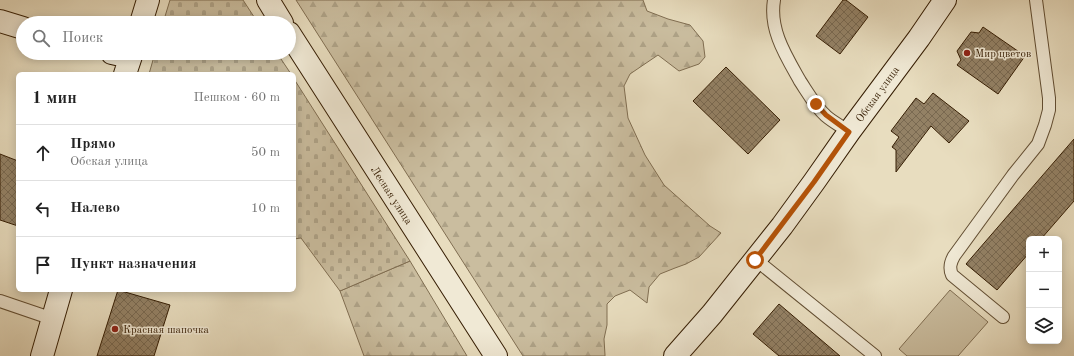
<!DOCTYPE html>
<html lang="ru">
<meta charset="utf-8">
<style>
:root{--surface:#fff;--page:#f6f6f6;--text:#222;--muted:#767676;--line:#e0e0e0}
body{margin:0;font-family:"Old Standard TT",serif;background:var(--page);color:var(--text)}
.controls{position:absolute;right:12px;bottom:12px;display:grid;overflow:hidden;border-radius:6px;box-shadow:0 2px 10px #0003}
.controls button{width:36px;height:36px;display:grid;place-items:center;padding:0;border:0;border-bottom:1px solid var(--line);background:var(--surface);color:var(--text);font:20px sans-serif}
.stop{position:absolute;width:12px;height:12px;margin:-9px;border:3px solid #b45309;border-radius:50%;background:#fff}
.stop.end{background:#b45309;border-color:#fff;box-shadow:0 1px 4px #0008}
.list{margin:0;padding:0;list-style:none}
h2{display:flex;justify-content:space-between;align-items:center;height:52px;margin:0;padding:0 16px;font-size:17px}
h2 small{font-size:13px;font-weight:400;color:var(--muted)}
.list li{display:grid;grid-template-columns:26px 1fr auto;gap:12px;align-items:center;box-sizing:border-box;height:56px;padding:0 16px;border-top:1px solid var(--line)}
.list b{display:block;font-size:15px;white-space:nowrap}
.list p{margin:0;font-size:13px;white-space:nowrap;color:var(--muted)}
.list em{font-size:13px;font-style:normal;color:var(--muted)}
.icon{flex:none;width:22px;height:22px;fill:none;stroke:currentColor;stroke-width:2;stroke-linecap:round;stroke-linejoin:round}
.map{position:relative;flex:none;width:1074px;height:356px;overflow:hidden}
.search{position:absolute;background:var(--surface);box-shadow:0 2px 10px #0003;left:16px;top:16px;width:280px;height:44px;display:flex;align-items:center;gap:10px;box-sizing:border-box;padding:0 14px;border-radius:22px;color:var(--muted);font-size:15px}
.panel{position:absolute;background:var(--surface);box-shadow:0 2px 10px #0003;left:16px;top:72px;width:280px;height:220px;border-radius:6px}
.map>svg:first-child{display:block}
.forest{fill:url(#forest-firs);stroke:#806e52}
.cemetery{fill:url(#cemetery-stones);stroke:#806e52}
.park{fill:#cabd9f;stroke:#806e52}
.building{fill:url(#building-cross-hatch);stroke:#361e04}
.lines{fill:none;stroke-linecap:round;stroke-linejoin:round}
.lane-casing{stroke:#624e33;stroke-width:14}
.secondary-casing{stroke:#361e04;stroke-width:24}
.lane{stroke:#f0e9d5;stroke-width:12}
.secondary{stroke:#f0e9d5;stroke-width:22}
.route{stroke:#b45309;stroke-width:5}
.poi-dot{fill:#8f2418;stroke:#f0e9d5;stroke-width:1.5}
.labels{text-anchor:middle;stroke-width:3;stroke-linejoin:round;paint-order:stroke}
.poi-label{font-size:11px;fill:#361e04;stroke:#f0e9d5;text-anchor:start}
.street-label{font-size:11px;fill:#361e04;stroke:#f0e9d5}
</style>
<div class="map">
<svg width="1074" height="356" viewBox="0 0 1074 356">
<defs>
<pattern id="forest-firs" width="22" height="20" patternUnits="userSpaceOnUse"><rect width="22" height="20" fill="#cabd9f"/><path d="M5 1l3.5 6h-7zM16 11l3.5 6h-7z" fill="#aea287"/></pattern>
<pattern id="cemetery-stones" width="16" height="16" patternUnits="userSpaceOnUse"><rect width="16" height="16" fill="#cabd9f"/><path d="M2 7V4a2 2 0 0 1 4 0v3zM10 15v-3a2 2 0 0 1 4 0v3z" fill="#aea287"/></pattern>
<pattern id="building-cross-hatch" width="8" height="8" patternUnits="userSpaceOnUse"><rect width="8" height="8" fill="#938165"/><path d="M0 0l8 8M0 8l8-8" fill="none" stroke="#796951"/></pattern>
</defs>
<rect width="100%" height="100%" fill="#e8ddbf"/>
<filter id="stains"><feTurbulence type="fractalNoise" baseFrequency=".005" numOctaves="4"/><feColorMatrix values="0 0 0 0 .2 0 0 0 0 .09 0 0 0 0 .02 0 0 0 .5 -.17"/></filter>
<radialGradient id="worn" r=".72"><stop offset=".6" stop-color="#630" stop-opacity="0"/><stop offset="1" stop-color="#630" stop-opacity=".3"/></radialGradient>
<!-- forest -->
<path class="forest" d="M296,0H643L647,11L668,19L690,25L703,41L705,57L699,64L679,71L658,55L630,74L624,86L628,118L645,155L664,185L710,226L721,233L699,257L686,264L675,268L660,274L649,287L647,303L630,290L615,296L607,304V325L604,339L605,355V356H523Z
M410,261L467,356H364L340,291Z"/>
<!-- cemetery -->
<path class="cemetery" d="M170,0H243L258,23H163Z
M155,53H277L291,74H149Z
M294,79L410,261L340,291L301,238L294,239Z"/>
<!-- park -->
<path class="park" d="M950,290L988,322L958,356H907L899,349Z"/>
<!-- building -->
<path class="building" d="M843,0H846L868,17L840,54L816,36Z
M983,27L1025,56L998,94L957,65L961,60L957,51L971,32L979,33Z
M726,67L780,120L748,154L693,101Z
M933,93L969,121L949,143L931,126L896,172V150L892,147L899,137L891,131L916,98L924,104Z
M1074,139V201L1041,239H1029V253L997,290L966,264Z
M0,154L18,161V226L0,220Z
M118,290L170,305L154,356H97Z
M779,304L840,356H779L753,334Z"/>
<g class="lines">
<defs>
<path id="lane" d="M774,0C769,30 786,56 800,81C808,93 815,106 826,116C833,122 841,126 849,132
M755,259L875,356
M0,301L53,319
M1003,317L952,275C949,268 950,263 954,256L1013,175L1038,144L1045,125L1049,110V98L1036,0"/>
<path id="secondary" d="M268,0L282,23
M0,21L23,28
M141,23L148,0
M289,33L496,356
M112,53L130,57
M125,74L132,53
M42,356L61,290
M675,356L712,314L782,226L814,182L849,132L919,38L945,0"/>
</defs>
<!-- lane casing -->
<use href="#lane" class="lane-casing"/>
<!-- secondary casing -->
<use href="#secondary" class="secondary-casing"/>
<!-- lane -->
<use href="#lane" class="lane"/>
<!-- secondary -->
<use href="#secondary" class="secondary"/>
</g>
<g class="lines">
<!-- route -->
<path class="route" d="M755,260L814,182L849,132L826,115L816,104"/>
</g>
<!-- markers -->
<g class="poi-dot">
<circle cx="967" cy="53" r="4"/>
<circle cx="115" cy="329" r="4"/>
</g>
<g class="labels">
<!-- poi labels -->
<g class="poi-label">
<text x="975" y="57">Мир цветов</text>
<text x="123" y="333">Красная шапочка</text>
</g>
<!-- street labels -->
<g class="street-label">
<text transform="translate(877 94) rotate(-54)" y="4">Обская улица</text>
<text transform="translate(392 195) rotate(57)" y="4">Лесная улица</text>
</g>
</g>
<rect width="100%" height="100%" filter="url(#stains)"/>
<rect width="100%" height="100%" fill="url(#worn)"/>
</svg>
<div class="controls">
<button>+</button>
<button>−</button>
<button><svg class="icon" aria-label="layers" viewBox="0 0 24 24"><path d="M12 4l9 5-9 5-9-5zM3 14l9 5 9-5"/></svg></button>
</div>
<div class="stop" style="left:755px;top:260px"></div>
<div class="stop end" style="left:816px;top:104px"></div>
<div class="search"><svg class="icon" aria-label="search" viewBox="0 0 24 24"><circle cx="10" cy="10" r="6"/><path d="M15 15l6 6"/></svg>Поиск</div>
<section class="panel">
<h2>1 мин<small>Пешком · 60 m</small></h2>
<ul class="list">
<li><svg class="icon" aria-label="ahead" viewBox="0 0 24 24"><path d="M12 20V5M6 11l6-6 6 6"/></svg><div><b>Прямо</b><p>Обская улица</p></div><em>50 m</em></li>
<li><svg class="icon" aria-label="left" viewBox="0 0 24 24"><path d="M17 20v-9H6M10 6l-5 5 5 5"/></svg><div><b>Налево</b></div><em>10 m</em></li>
<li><svg class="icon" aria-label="arrive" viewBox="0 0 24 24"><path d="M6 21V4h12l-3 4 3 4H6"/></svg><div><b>Пункт назначения</b></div></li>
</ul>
</section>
</div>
